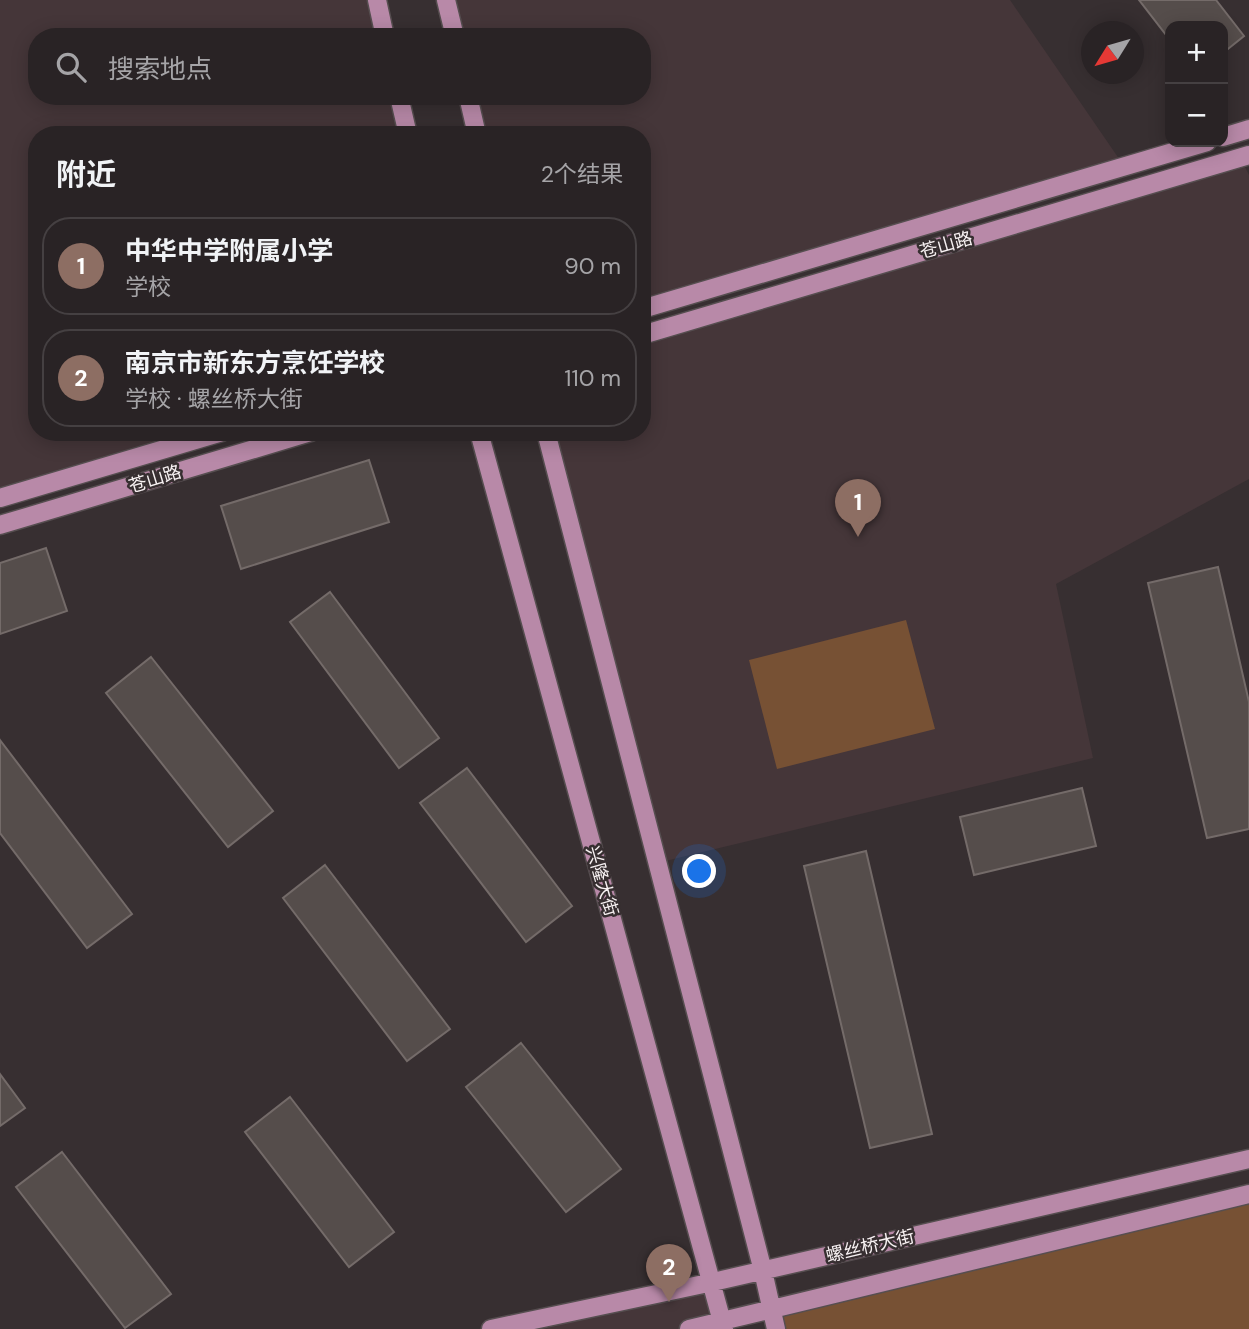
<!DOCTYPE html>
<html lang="zh">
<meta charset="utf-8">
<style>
:root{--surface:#292325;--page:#312b2d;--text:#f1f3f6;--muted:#a5a4a7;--line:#454042;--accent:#83d04e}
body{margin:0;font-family:"DM Sans","Noto Sans SC",sans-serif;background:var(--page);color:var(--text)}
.controls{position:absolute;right:21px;top:21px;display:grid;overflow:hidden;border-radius:14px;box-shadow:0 4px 18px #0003}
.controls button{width:63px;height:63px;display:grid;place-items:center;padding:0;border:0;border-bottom:2px solid var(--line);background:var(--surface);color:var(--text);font:35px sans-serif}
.compass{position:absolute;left:1081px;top:21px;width:63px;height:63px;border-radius:50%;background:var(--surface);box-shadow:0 4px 18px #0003;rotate:233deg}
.you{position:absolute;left:700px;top:872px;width:24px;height:24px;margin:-18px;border:5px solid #fff;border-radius:50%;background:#1a73e8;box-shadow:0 0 0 10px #1a73e833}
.badge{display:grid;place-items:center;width:46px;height:46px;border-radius:50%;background:var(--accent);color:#fff;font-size:23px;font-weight:700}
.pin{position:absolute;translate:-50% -58px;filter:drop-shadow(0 2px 4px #0008)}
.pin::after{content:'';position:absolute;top:37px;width:24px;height:21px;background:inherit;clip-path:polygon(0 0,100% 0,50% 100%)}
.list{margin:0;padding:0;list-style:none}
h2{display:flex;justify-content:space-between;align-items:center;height:91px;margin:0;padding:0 28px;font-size:30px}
h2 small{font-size:23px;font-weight:400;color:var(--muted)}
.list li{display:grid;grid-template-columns:46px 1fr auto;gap:21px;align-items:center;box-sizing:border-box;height:98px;margin:0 14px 14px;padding:0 14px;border:2px solid var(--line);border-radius:28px}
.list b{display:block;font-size:26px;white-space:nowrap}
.list p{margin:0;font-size:23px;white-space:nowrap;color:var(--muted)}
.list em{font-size:23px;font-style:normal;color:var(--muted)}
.icon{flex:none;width:38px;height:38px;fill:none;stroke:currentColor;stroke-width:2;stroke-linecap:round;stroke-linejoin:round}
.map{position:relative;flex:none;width:1249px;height:1329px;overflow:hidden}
.search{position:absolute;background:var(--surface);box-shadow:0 4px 18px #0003;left:28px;top:28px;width:623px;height:77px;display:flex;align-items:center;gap:18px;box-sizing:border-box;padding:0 24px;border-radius:28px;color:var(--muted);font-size:26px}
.panel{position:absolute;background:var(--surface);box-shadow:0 4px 18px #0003;left:28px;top:126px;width:623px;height:315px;border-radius:28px}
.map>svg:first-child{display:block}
.built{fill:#453639}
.green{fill:#775134}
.building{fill:#554d4b;stroke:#746b69;stroke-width:2}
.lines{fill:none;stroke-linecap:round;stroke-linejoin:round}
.secondary-casing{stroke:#564e50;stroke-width:21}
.secondary{stroke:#b889a8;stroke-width:18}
.labels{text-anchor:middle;stroke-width:5;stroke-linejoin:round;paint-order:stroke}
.street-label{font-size:18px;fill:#f7f1f2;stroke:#372f31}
</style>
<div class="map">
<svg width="1249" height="1329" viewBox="0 0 1249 1329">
<rect width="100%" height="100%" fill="#372f31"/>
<!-- built -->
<path class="built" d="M0,0H379L388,37H37V96H401L410,135H37V432H221L0,498Z
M446,0H1010L1124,166L642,309V135H477L468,96H642V37H455Z
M1245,167L1249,175V479L1056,584L1093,758L657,863L547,432H642V337Z
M713,1282L724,1329H491Z"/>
<!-- green -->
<path class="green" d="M906,620L935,729L777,769L749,660Z
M1249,1194V1329H776L771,1310Z"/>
<!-- building -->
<path class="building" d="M1139,0H1216L1244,36L1223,53V26H1170V40Z
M369,460L389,522L241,569L221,506Z
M46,548L67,611L0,634V563Z
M1218,567L1249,702V829L1207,838L1148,583Z
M330,592L439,738L399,768L290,622Z
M151,657L273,811L228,847L106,693Z
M0,740L132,914L87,948L0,833Z
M467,768L572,906L526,942L420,803Z
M1082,788L1096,846L974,875L960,817Z
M866,851L932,1134L870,1148L804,866Z
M325,865L450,1029L407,1061L283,898Z
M521,1043L621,1169L566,1212L466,1087Z
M0,1074L25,1108L0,1126Z
M290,1097L394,1232L349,1267L245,1132Z
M62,1152L171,1294L125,1328L16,1187Z"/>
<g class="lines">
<defs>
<path id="secondary" d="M377,0L385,37
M446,0L455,37
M399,96L408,135
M468,96L477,135
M1223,137L1249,129
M642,309L1207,142
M642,335L1249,155
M479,432L724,1329
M546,432L763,1271L776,1329
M0,498L222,432
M0,525L311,432
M491,1329L713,1282L1249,1159
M689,1329L1249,1194"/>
</defs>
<!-- secondary casing -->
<use href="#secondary" class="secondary-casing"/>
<!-- secondary -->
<use href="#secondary" class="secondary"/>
</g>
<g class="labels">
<!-- street labels -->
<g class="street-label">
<text transform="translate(946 245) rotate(-16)" y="6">苍山路</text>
<text transform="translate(155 479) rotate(-17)" y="6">苍山路</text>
<text transform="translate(602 881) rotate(74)" y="6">兴隆大街</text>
<text transform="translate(870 1246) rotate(-13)" y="6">螺丝桥大街</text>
</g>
</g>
</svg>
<div class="controls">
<button>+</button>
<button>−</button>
</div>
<svg class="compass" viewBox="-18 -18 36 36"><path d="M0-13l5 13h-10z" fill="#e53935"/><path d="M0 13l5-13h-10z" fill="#a5a4a7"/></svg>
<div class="you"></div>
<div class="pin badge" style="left:858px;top:537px;background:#8d6e63">1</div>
<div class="pin badge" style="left:669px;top:1302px;background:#8d6e63">2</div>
<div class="search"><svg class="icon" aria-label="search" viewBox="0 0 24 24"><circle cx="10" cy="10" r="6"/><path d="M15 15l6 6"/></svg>搜索地点</div>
<section class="panel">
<h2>附近<small>2个结果</small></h2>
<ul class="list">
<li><span class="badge" style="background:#8d6e63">1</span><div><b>中华中学附属小学</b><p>学校</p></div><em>90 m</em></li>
<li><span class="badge" style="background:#8d6e63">2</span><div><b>南京市新东方烹饪学校</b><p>学校 · 螺丝桥大街</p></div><em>110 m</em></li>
</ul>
</section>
</div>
